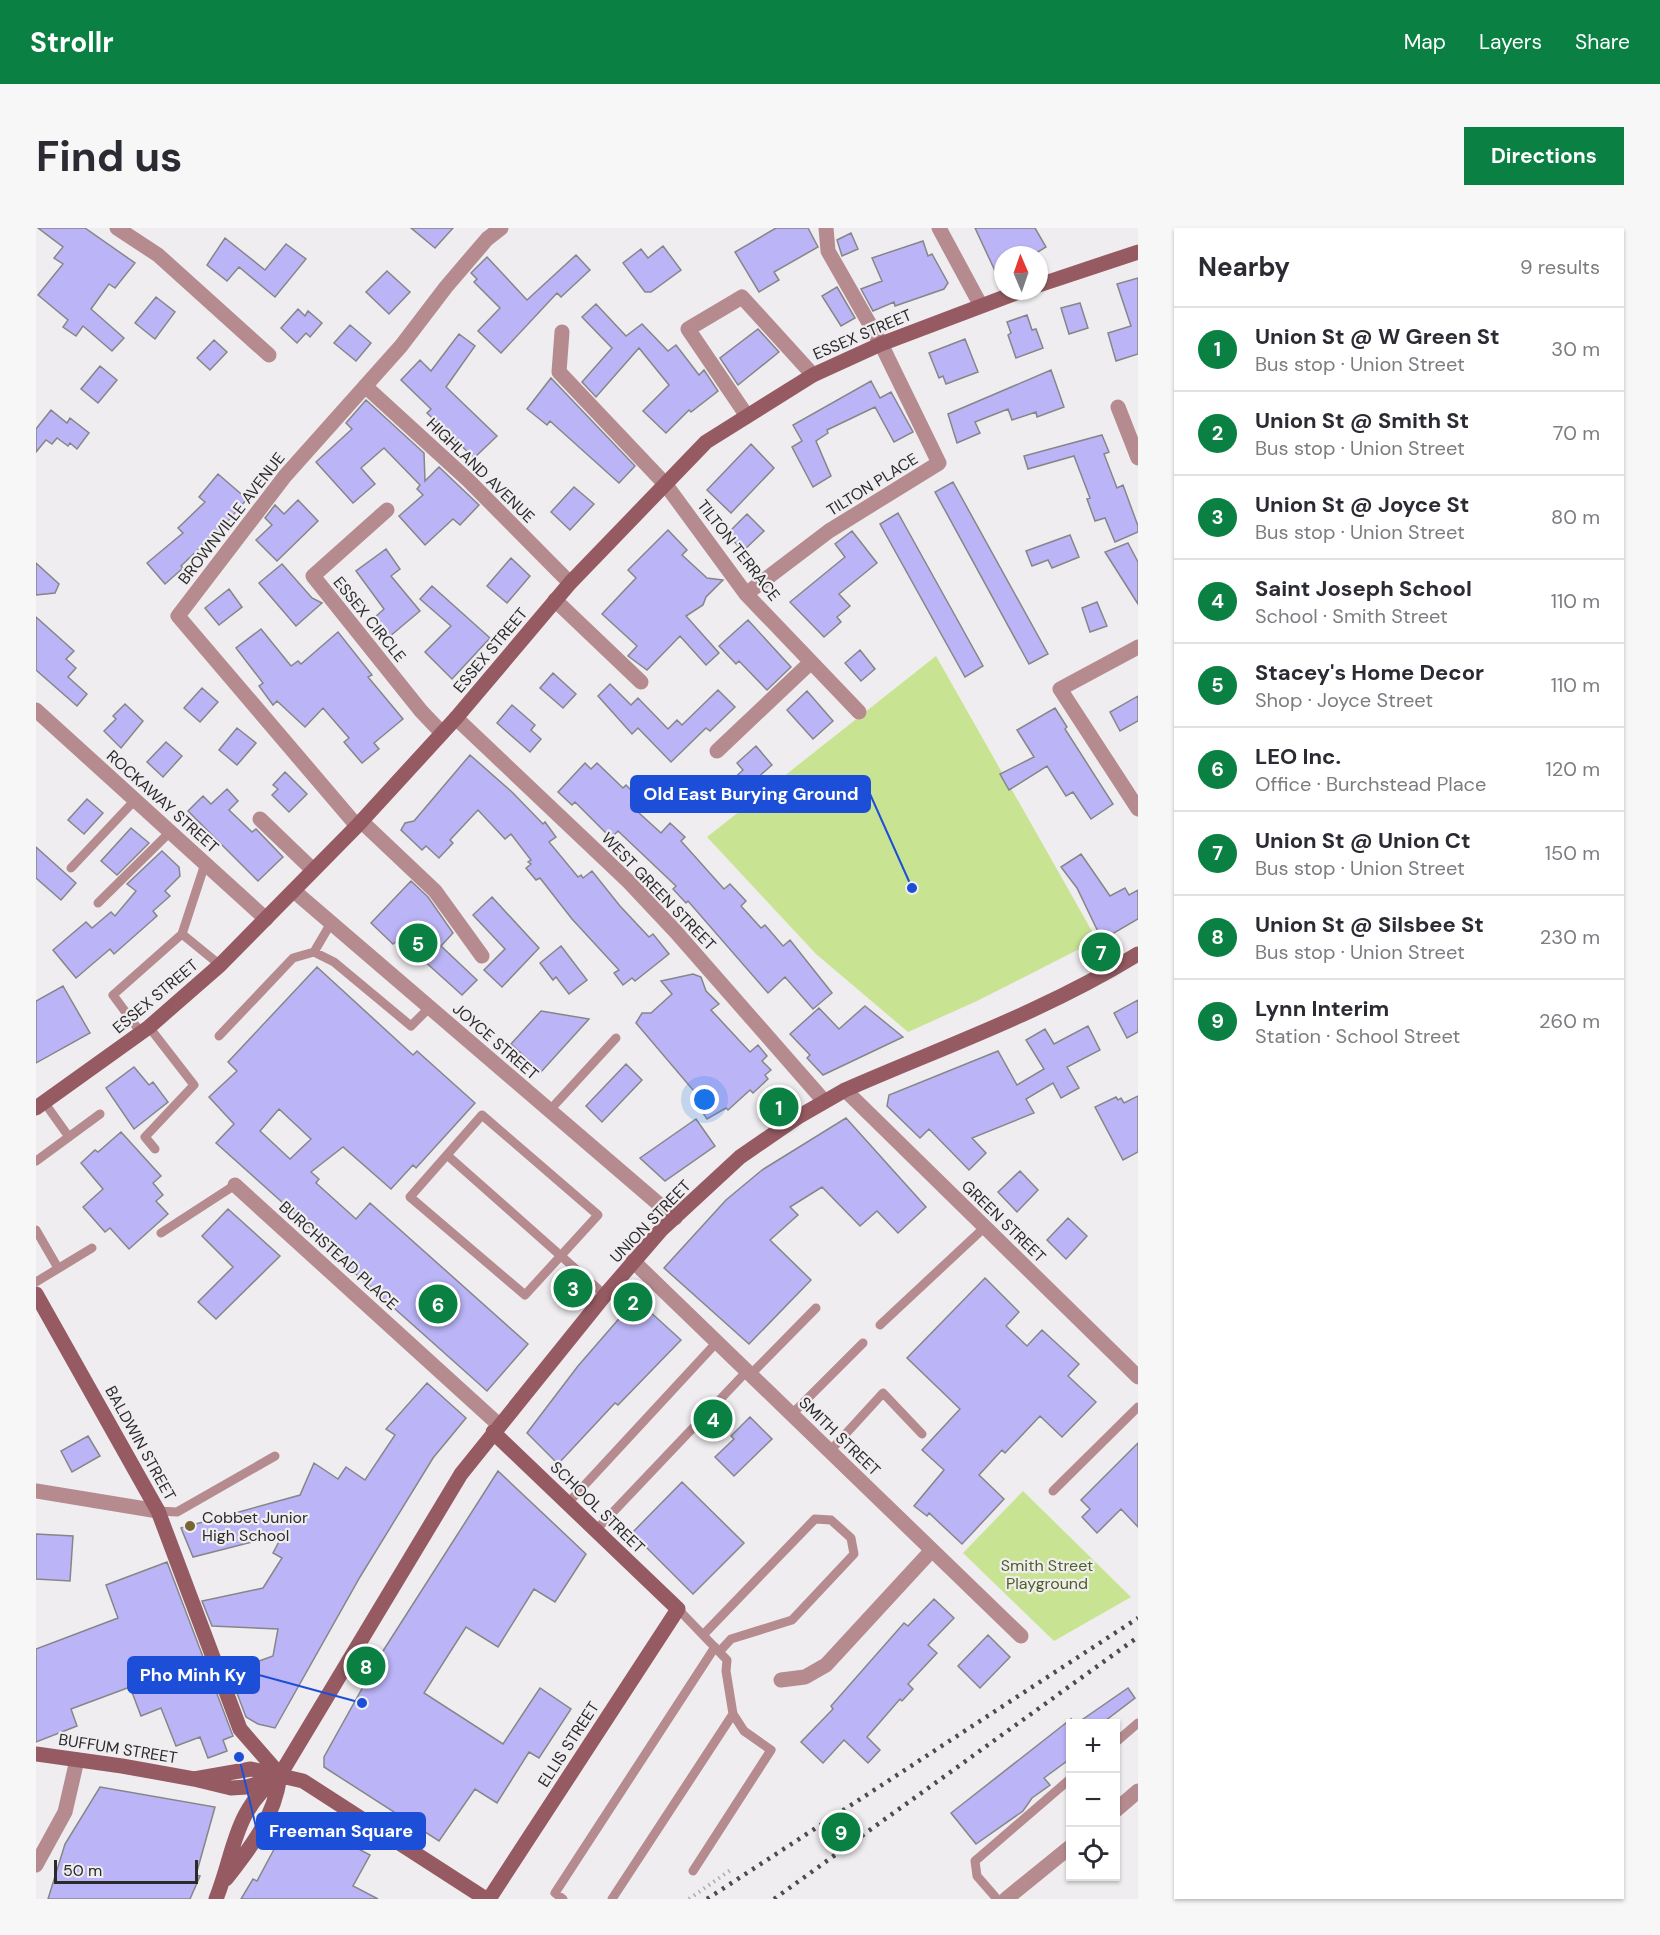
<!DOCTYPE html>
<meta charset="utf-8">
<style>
:root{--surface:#fff;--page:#f7f7f7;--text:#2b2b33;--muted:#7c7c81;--line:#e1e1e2;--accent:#0b8043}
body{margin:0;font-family:"DM Sans",sans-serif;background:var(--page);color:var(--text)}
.controls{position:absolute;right:18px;bottom:18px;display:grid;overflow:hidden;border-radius:0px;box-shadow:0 2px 4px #0004}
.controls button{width:54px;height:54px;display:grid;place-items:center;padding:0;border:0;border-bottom:2px solid var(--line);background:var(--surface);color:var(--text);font:30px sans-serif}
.compass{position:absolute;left:958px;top:18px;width:54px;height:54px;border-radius:50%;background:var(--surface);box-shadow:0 2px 4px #0004;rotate:358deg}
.scale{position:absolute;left:18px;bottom:15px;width:144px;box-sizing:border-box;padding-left:6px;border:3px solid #2b2a2b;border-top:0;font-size:16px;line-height:21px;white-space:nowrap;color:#2b2a2b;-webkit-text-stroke:4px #efedef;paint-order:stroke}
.you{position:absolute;left:669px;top:872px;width:21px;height:21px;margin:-15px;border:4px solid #fff;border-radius:50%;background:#1a73e8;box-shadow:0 0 0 9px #1a73e833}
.badge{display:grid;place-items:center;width:39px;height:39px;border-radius:50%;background:var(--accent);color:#fff;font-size:20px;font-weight:700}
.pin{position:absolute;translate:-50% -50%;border:3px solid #fff;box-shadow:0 2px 6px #0006}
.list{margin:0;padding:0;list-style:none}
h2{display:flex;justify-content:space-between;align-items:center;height:78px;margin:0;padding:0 24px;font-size:26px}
h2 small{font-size:20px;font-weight:400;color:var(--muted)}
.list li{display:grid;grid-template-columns:39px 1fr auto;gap:18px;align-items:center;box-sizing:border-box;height:84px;padding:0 24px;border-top:2px solid var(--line)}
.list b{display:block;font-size:22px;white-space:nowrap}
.list p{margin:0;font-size:20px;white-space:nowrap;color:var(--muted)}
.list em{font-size:20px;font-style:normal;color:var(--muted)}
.icon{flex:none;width:33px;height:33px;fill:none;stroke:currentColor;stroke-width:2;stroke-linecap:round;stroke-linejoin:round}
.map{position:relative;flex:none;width:1102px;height:1671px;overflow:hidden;border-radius:0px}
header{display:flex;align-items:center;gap:36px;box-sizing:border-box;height:84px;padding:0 30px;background:var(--accent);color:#fff}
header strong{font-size:28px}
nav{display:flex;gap:33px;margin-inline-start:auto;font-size:21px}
.intro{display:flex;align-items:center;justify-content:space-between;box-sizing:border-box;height:144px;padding:0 36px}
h1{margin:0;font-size:42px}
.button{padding:15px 27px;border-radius:0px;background:var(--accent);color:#fff;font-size:21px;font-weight:700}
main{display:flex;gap:36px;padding:0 36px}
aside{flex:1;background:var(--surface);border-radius:0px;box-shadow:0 2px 4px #0004}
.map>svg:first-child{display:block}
.green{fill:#c8e493}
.building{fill:#bbb4f6;stroke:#868689;stroke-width:1.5;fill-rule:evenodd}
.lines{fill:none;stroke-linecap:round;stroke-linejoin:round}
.path{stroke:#adabad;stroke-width:4;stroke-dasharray:1.5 4.5;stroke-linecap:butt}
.lane{stroke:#b58b8f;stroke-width:9}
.street{stroke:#b58b8f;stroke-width:15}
.secondary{stroke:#965b62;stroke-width:15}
.rail{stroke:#4d4c4d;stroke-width:4.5;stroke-dasharray:3 6;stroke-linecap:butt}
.poi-dot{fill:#796433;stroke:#efedef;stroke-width:2}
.labels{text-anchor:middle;stroke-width:4.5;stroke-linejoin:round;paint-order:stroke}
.street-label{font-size:16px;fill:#2b2a2b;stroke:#efedef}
.poi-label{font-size:16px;fill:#2b2a2b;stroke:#efedef;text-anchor:start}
.park-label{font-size:16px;fill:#4e6024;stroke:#efedef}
.leader{fill:none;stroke:#1d4ed8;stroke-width:2}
.callout-dot{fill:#1d4ed8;stroke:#efedef;stroke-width:2}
.callout{fill:#1d4ed8;stroke:#1d4ed8;stroke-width:2}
.callout-label{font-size:18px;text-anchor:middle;font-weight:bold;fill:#fff}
</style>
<header>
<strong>Strollr</strong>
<nav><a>Map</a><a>Layers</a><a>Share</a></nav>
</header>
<div class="intro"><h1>Find us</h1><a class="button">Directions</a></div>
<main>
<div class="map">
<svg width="1102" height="1671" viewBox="0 0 1102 1671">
<rect width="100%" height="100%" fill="#efedef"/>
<!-- green -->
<path class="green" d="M900,428L1061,712L941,773L872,804L780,726L671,609Z
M987,1263L1095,1369L1018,1413L927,1325Z"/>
<!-- building -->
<path class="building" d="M2,0H49L99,35L79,60L73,56L55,81L88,110L76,123L47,98L40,108L27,99L32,92L2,67L27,36L18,30L27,19Z
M375,0H417L399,20Z
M740,0H772L782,19L738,44L743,52L723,64L699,24Z
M939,0H999L1010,19L997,27H967V60Z
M815,5L822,21L806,28L801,12Z
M189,10L229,42L250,16L270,31L239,69L203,39L191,53L171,37Z
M887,13L892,28L896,26L912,55L908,61L859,78L858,74L837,83L825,61L846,53L836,30Z
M627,18L645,42L615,64H609L587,35L605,21L612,30Z
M540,27L554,42L525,69L521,65L465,125L442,103L464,80L438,54L441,51L435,45L451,29L491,72Z
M351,43L374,64L353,86L330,64Z
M1102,50V126L1080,133L1072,105L1095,98L1081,56Z
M801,59L819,90L805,98L786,68Z
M120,69L139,84L119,111L99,95Z
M1044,75L1052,100L1033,106L1025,80Z
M560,76L590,108L606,96L632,123L640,117L663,147L668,142L682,163L655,184L653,182L630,205L607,183L633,157L603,120L560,169L546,154L576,120L546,89Z
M262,81L269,88L272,83L286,95L274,109L270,105L261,115L245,100Z
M991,87L996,102L1000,101L1007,120L980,130L972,107L975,105L971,94Z
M314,97L335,115L320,133L298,115Z
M722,101L743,124L702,157L684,130Z
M423,106L439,118L410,159L461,208L438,230L391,185L395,181L365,152L384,132L395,143Z
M929,111L942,144L910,156L907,148L903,150L893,125Z
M178,112L191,124L174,142L161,130Z
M64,138L81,152L62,175L45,161Z
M1015,142L1028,179L1001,189L1000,184L976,192L972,181L939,194L944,205L921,215L912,186Z
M515,150L599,238L583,255L514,193L511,197L491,181Z
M835,153L844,170L855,164L877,204L858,214L839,179L791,202L792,205L780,213L795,248L777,259L756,219L766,213L757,197Z
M330,172L388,225L389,253L403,239L443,277L424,297L417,291L389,317L363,288L387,267L381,261L384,257L348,220L325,240L339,256L317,275L280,234L316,201L310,195Z
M15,182L31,195L34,190L53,205L41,221L34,215L32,218L21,210L16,216L10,212L0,224V201Z
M1066,207L1073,224L1068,226L1081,260L1087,257L1102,298V304L1079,314L1069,290L1059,293L1051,271L1054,270L1038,228L992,241L988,228Z
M715,216L738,240L695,285L671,262Z
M182,246L211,271L192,293L145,338L147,340L129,356L111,335L147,305L142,300L169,274L163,269Z
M917,254L1012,426L993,436L899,264Z
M538,259L558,276L534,302L515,284Z
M262,272L282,293L241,333L220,312L236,297L229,290L239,277L248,286Z
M862,285L947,438L929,449L844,296Z
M711,286L728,303L707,323L691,306Z
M632,302L651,322L646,327L671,350L687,352L670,369L667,377L650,388L683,425L670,437L644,408L611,442L592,428L601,418L566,386L600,350L592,342Z
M816,303L841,335L803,366L814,378L801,389L805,394L788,409L754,374L809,329L799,316Z
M1034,307L1043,329L1016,340L1012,332L996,338L990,323Z
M1092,315L1102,334V376L1069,324Z
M350,321L364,341L355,348L384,383L353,409L338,390L348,381L320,343Z
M475,330L494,348L471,375L451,358Z
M0,335L23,356L19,365L0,367Z
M246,336L276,370L286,375L260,398L223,355Z
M396,358L454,410L416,451L389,424L415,398L384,371Z
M193,361L206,379L183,397L169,380Z
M1061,374L1071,398L1054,404L1046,380Z
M0,389L38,423L30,431L40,440L32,449L51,466L41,478L0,442Z
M712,392L755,439L731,462L703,433L700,436L683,418Z
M225,401L255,438L262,433L265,436L302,404L336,447L332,449L367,491L338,515L343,521L326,535L308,514L313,510L287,480L269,499L241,473L237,477L223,458L227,455L200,420Z
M824,422L839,441L825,453L809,435Z
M517,445L540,466L527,480L504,460Z
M574,456L595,477L602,470L632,501L641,492L646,497L682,462L699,479L674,503L670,500L635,534L602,500L596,506L562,468Z
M166,460L182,474L164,494L148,480Z
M771,463L797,493L777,511L751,482Z
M1102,468V493L1084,503L1074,484Z
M89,476L107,493L85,520L68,503L80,491L77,488Z
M476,477L499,497L495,502L505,511L494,524L461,495Z
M1019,480L1031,499L1029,501L1077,576L1055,591L1037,564L1030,568L1011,538L973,562L964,546L998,529L981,502Z
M201,500L220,515L201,537L183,522Z
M130,514L146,528L127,549L111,534Z
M720,518L736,537L711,559L716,565L696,584L680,567L707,542L701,535Z
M434,527L477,565L507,596L509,594L520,609L513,614L542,649L545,647L547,650L556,643L584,678L613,709L617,706L633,726L599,753L596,750L587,757L578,745L583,742L536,691L504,650L500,652L490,640L495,636L492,634L495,632L475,606L469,611L442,582L414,612L417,615L403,630L390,618L386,622L365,602L369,595L378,593Z
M549,535L555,541L561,535L587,560L590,557L596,563L603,557L616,570L602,584L625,605L634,595L649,609L645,613L688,661L694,656L710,673L705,678L725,700L729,697L747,718L754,712L796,765L777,781L749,749L732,765L652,673L650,675L637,661L640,658L582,603L575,610L539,574L536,577L522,564Z
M249,544L271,566L253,584L236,567L242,561L237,557Z
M191,561L202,573L193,582L216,604L220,601L247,629L222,653L152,583L167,568L175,576Z
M51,571L67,585L48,606L32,592Z
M95,600L113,615L81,647L65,633Z
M0,619L40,655L25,672L0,650Z
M126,623L143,639L144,648L129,663L134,668L117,683L121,688L78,726L74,721L40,750L17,722L50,694L56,700L75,684L79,688L100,663L91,656Z
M1045,626L1074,668L1089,660L1093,667L1102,662V691L1066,712L1041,660L1025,639Z
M375,653L392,669L417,705L405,718L441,752L426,767L386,731L383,734L361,713L357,716L335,695Z
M456,669L503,720L466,759L448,742L469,721L437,687Z
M525,718L551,752L533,766L520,749L517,752L504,735Z
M281,739L377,827L381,823L439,875L380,940L377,937L355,961L307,919L275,944L283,951L280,955L320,991L334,975L492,1116L451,1163L293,1022L295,1020L266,992L180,915L198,896L173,869L201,843L192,834ZM243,881L275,911L254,931L224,903Z
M657,746L665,749L670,763L683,776L675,782L714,824L722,817L731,828L726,833L735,842L729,847L732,851L717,865L714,862L692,882L690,880L671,891L658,872L663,869L600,795L606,785H615L636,766L625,753Z
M27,758L54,805L0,835V773Z
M1102,772V804L1091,810L1078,785Z
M829,778L867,809L787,847L771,830L774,827L754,806L783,780L803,801Z
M505,783L553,791L505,844L475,816Z
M1052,798L1064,822L1031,839L1043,860L1025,870L1017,855L990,871L998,885L936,910L950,925L933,942L893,901L884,910L851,878L853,867L962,823L981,857L1008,841L990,812L1009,801L1018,816Z
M590,836L606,852L566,894L550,878Z
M98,839L113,857L117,854L132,874L98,901L70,860Z
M1102,868V924L1087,932L1059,879L1080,869L1082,872L1085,870L1088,875Z
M810,890L890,979L862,1005L841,983L824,998L786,959L754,979L762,987L734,1012L775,1052L713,1116L628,1040L690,972L726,942Z
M660,891L679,918L629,953L604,930Z
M85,904L125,948L117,955L127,967L120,973L132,986L93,1021L74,1000L69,1004L47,979L67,961L45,935L59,922L62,924Z
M984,943L1002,962L981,984L962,964Z
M192,981L244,1028L180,1091L162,1074L197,1039L166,1008Z
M1032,990L1051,1008L1030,1031L1011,1012Z
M949,1050L983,1084L970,1098L991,1118L1006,1102L1043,1136L1032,1148L1060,1174L1026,1209L1004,1188L969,1225L966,1222L943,1247L968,1271L926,1316L893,1285L891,1288L878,1278L908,1242L886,1222L924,1181L871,1130Z
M600,1071L645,1112L582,1177L579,1175L522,1236L491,1205L542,1138Z
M391,1155L430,1190L397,1230L324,1349L239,1500L222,1496L210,1489L193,1444L237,1428L242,1401L176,1398L166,1373L227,1360L246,1330L237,1325L247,1306L157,1329L145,1300L264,1267L278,1235L302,1251L310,1239L329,1252L359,1207L350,1201Z
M714,1189L736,1211L698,1248L679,1229L698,1211L695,1208Z
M52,1208L64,1228L36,1244L25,1223Z
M1102,1215V1299L1085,1281L1061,1305L1046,1289L1054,1281L1045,1272Z
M462,1243L550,1326L519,1374L498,1361L462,1419L430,1399L388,1465L467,1516L504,1460L535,1481L503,1530L493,1524L461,1575L439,1561L403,1613L288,1539V1529L347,1423Z
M646,1254L708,1315L657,1366L596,1305Z
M0,1306L37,1308L34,1353L0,1351Z
M131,1334L197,1508L187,1512L191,1523L172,1530L164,1509L140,1518L125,1480L105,1488L94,1459L35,1481L41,1498L0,1514V1421L82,1390L70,1357Z
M898,1371L918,1390L892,1417L901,1425L872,1456L877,1461L866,1473L864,1471L831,1509L844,1522L832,1535L808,1512L787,1535L765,1514L797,1481L795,1478L868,1395L872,1398Z
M952,1407L974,1429L944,1460L922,1438Z
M1092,1460L1099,1470L1065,1496H1040Z
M1035,1491V1530L1008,1550L1014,1557L996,1570L987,1583L940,1616L915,1585Z
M64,1559L179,1579L160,1647L164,1648L154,1671H12L29,1616Z
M257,1586L334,1627L317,1658L342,1671H205L217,1651L221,1653Z"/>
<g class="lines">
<!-- path -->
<path class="path" d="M653,1671L696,1641"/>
<!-- lane -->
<path class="lane" d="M35,640L99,572
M62,675L134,604
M146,706L184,737
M278,724L298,734L375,798L393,780
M113,799L158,857L109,909L119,921
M105,805L77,767L146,706L169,636
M183,808L257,730L278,724L295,695
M8,874L33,909
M513,883L580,810
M446,887L562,987L489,1067L374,969Z
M411,927L569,1067
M0,933L64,886
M0,1002L22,1040
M125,1005L199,957
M0,1054L56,1020
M844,1097L949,999
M715,1146L780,1080
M756,1186L827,1115
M794,1223L847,1165L886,1206
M1017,1263L1102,1179
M532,1275L681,1114
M122,1283L141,1284L239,1228
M560,1302L711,1143
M667,1407L779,1291L795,1292L815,1310L818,1326L756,1392L695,1411L684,1423
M1080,1514L1102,1495
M657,1643L735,1522L708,1503L697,1486
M527,1671L519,1665L679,1419
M576,1671L697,1486L690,1443L691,1432L642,1381
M961,1671L941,1648L939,1633L1034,1551"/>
<!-- street -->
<path class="street" d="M81,0L122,27L233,127
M903,0L944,76
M526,104L523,144L630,257L710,366L823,484
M329,158L432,252L534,355
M1082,179L1102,230
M711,188L652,101L706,69L777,147
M351,282L277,348L385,483L406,505
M710,366L793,303L903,235L845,116L792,23L790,0
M519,372L605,454
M1102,419L1024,461L1102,581
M0,482L230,691
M420,490L593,654L640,704L788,873
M681,523L775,434
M224,591L277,642
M325,593L399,663L446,728
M321,598L142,388L249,248L365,118L410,59L451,11L465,0
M258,663L639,990
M809,862L1102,1149
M199,957L463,1197
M597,1033L985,1408
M0,1263L122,1283
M745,1452L769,1449L790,1437L896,1322
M1080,1582L1102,1563
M0,1637L29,1584L41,1532
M970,1671L1034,1619"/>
<!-- secondary -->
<path class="secondary" d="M1003,57L1102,24
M0,880L113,799L184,737L321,598L420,490L534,355L670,214L777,147L845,116L985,63
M0,1066L122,1283L204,1501L244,1547
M0,1526L86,1538L158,1551L195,1560L211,1559L233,1552
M158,1551L215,1541L267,1553L450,1671
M190,1651C215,1619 239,1589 244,1547
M180,1671C200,1620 197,1583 244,1547L425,1246L569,1067L625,1002L704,929L762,889L809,862C907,819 1010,783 1102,726
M453,1671L642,1381L457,1204"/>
<!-- rail -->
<path class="rail" d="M671,1671L1102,1390
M738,1671L1102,1409"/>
</g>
<!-- markers -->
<circle class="poi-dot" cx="154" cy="1298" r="6"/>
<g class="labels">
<!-- street labels -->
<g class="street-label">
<text transform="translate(826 106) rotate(-23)" y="6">ESSEX STREET</text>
<text transform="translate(445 242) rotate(44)" y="6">HIGHLAND AVENUE</text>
<text transform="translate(836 256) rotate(-32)" y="6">TILTON PLACE</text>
<text transform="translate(195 290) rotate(-52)" y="6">BROWNVILLE AVENUE</text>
<text transform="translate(703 322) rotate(52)" y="6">TILTON TERRACE</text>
<text transform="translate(334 391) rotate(51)" y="6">ESSEX CIRCLE</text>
<text transform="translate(454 422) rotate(-50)" y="6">ESSEX STREET</text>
<text transform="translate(127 573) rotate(42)" y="6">ROCKAWAY STREET</text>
<text transform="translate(623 663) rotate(46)" y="6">WEST GREEN STREET</text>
<text transform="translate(119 768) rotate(-40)" y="6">ESSEX STREET</text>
<text transform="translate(460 813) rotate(41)" y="6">JOYCE STREET</text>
<text transform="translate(614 993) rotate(-46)" y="6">UNION STREET</text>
<text transform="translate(968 993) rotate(44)" y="6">GREEN STREET</text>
<text transform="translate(303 1027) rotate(42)" y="6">BURCHSTEAD PLACE</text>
<text transform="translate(804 1208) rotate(44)" y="6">SMITH STREET</text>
<text transform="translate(105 1215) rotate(61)" y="6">BALDWIN STREET</text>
<text transform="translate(562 1279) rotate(44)" y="6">SCHOOL STREET</text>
<text transform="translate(532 1516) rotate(-57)" y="6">ELLIS STREET</text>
<text transform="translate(82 1520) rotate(9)" y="6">BUFFUM STREET</text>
</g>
<!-- poi labels -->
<g class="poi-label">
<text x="166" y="1295">Cobbet Junior<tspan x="166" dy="18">High School</tspan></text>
</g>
<!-- park labels -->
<g class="park-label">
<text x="1011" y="1343">Smith Street<tspan x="1011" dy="18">Playground</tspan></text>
</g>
</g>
<!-- callouts -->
<path class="leader" d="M876 660L834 566M326 1475L223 1447M203 1529L221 1603"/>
<g class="callout-dot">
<circle cx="876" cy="660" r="6"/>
<circle cx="326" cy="1475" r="6"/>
<circle cx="203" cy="1529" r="6"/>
</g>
<g class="callout">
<rect x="595" y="548" width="239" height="36" rx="6"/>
<rect x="92" y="1429" width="131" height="36" rx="6"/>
<rect x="221" y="1585" width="168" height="36" rx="6"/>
</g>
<g class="callout-label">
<text x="715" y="572">Old East Burying Ground</text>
<text x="157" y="1453">Pho Minh Ky</text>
<text x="305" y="1609">Freeman Square</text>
</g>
</svg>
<div class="controls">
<button>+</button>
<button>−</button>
<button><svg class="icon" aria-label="locate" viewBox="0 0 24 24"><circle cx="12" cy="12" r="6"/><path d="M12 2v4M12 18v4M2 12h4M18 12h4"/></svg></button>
</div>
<svg class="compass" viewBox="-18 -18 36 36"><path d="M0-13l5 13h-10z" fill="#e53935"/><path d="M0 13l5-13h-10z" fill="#7c7c81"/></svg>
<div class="scale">50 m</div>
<div class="you"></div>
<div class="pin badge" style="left:743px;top:879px">1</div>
<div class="pin badge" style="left:597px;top:1074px">2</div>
<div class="pin badge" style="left:537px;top:1060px">3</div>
<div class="pin badge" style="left:677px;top:1191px">4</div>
<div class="pin badge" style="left:382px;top:715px">5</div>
<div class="pin badge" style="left:402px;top:1076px">6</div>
<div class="pin badge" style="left:1065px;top:724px">7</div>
<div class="pin badge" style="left:330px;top:1438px">8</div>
<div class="pin badge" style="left:805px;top:1604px">9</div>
</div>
<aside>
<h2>Nearby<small>9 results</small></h2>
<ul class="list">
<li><span class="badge">1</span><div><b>Union St @ W Green St</b><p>Bus stop · Union Street</p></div><em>30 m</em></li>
<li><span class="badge">2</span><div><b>Union St @ Smith St</b><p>Bus stop · Union Street</p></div><em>70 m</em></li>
<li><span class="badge">3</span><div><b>Union St @ Joyce St</b><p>Bus stop · Union Street</p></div><em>80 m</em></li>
<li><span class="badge">4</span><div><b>Saint Joseph School</b><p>School · Smith Street</p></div><em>110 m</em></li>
<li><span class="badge">5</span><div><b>Stacey's Home Decor</b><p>Shop · Joyce Street</p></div><em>110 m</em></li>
<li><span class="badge">6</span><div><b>LEO Inc.</b><p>Office · Burchstead Place</p></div><em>120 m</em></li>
<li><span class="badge">7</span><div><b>Union St @ Union Ct</b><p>Bus stop · Union Street</p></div><em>150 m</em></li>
<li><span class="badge">8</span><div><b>Union St @ Silsbee St</b><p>Bus stop · Union Street</p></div><em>230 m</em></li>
<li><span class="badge">9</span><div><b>Lynn Interim</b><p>Station · School Street</p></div><em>260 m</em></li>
</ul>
</aside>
</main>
